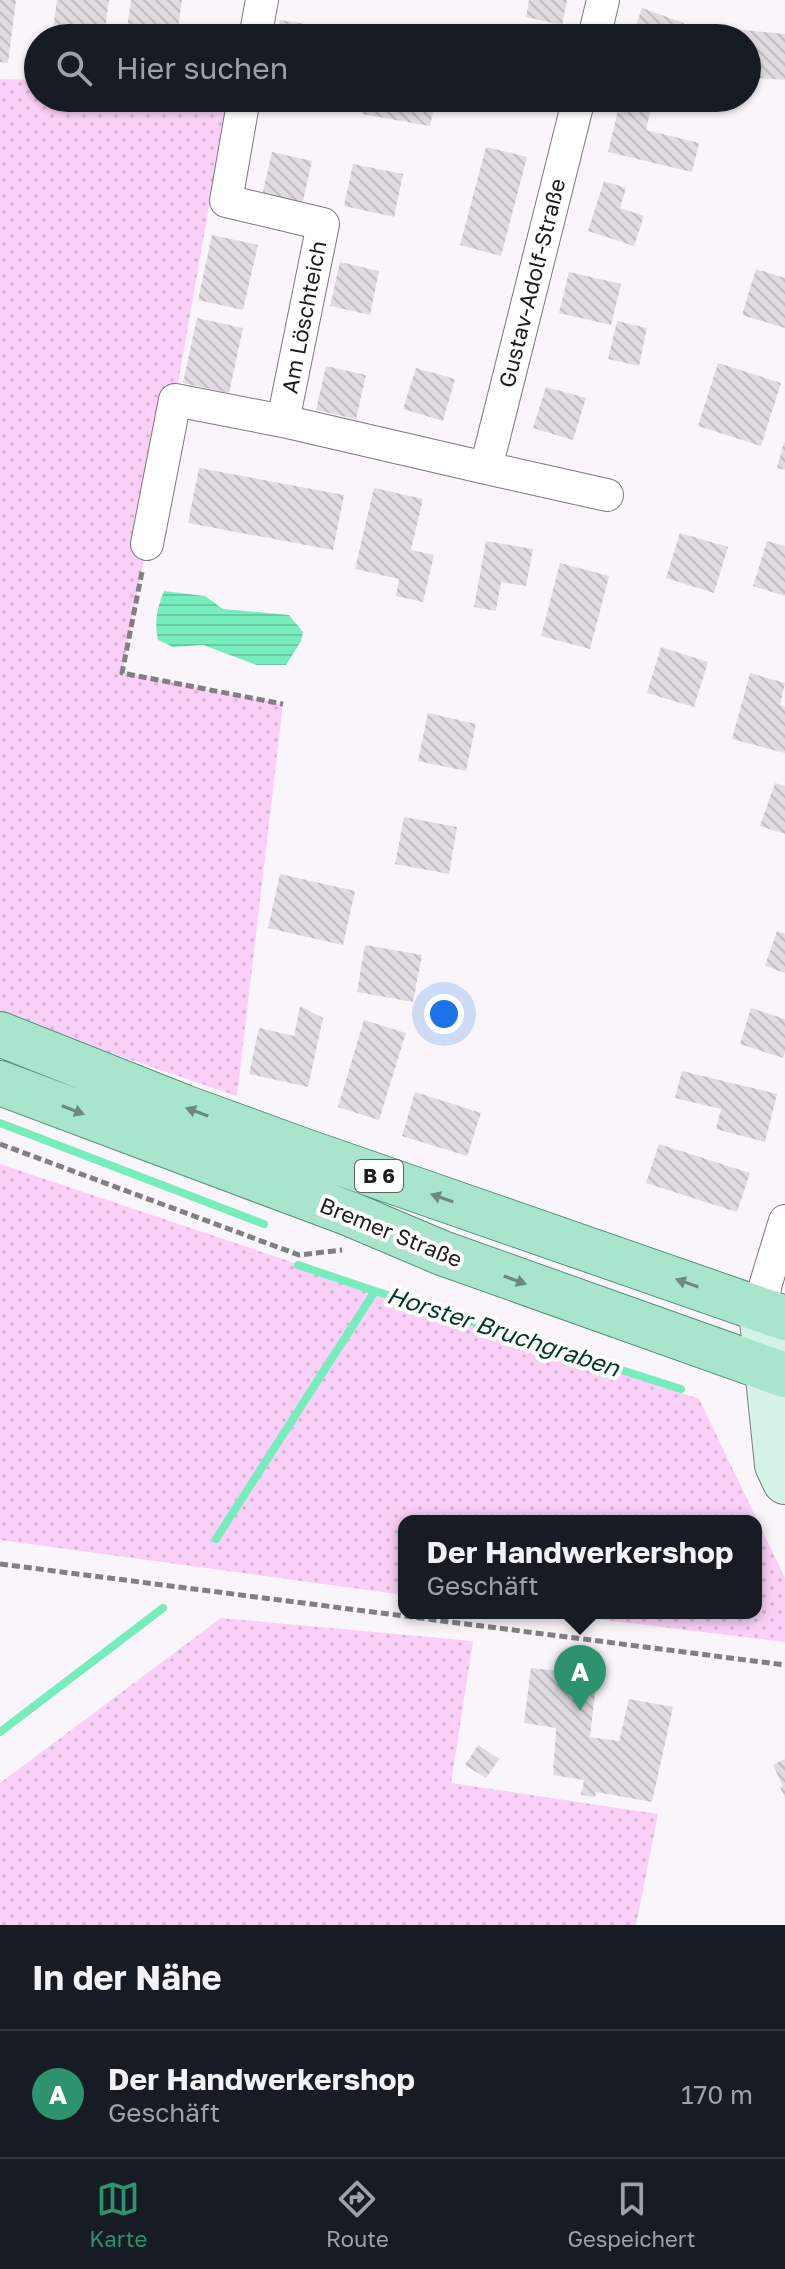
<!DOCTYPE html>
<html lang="de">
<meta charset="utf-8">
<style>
:root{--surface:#171b24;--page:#20242c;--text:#f1f3f6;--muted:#9ea1a6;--line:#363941;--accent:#2d926e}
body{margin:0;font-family:"Golos Text",sans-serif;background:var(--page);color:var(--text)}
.you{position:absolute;left:444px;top:1014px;width:28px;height:28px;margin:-20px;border:6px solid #fff;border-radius:50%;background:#1a73e8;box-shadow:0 0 0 12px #1a73e833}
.badge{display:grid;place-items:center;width:52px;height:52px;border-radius:50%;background:var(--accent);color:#fff;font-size:26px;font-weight:700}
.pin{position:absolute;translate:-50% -66px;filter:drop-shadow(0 2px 4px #0008)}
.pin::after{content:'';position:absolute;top:42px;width:28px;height:24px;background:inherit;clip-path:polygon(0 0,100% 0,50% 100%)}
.popup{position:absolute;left:398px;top:1515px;width:364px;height:104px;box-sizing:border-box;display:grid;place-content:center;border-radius:16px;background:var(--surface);filter:drop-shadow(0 2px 6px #0005);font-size:26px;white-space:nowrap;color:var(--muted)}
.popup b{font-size:30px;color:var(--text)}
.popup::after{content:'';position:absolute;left:50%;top:100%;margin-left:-16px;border:16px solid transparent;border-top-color:var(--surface)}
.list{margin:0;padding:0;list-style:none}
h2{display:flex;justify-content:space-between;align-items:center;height:104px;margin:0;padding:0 32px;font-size:34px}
h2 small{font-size:26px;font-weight:400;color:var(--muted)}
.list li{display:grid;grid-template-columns:52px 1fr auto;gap:24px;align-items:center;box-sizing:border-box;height:128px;padding:0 32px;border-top:2px solid var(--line)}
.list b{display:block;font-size:30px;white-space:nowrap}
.list p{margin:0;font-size:26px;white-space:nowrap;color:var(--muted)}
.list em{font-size:26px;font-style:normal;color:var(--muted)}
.icon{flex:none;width:44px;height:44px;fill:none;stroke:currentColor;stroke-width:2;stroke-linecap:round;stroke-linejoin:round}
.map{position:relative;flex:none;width:785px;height:1925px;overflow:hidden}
.search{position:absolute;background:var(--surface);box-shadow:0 2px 6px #0004;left:24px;right:24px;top:24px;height:88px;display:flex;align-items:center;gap:20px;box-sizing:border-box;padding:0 28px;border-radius:44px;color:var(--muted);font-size:30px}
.sheet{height:232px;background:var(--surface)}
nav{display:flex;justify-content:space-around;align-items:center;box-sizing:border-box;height:112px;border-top:2px solid var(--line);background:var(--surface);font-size:22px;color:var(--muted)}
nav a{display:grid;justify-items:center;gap:4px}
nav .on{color:var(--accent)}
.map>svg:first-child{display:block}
.grass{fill:url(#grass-dots)}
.water{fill:url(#water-rules)}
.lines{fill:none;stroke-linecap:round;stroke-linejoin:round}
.stream{stroke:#77edbe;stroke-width:8}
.building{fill:url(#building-back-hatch)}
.street-casing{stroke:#7d787d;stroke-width:34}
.secondary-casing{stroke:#7d787d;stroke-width:46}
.primary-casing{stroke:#53937a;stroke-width:46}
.path{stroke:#827f82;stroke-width:5;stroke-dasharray:8 4;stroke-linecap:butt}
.street{stroke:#fff;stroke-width:32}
.secondary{stroke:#d4f2e6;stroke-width:44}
.primary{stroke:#a9e5cd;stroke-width:44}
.oneway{fill:#6a8b7e}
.labels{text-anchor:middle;stroke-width:8;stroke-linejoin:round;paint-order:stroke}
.shield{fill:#fff;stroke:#626162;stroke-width:2}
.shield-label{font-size:20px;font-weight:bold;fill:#1e1d1e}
.street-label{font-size:22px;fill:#1e1d1e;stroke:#fff}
.water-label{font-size:24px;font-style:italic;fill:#023928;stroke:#fff}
</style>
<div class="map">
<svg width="785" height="1925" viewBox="0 0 785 1925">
<defs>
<pattern id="grass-dots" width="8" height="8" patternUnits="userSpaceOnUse" patternTransform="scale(2)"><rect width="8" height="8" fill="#fbd0f8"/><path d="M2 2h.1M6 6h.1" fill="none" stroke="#d7b2d4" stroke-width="1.8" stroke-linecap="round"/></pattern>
<pattern id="water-rules" width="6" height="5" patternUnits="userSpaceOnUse" patternTransform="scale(2)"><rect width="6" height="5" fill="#77edbe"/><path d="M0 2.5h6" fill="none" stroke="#66cba3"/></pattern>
<pattern id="building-back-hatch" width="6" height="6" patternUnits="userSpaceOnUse" patternTransform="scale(2)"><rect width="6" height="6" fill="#e0dbe0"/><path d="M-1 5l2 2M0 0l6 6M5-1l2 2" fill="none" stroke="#c0bcc0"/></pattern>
</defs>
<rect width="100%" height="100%" fill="#faf5fa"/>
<!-- grass -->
<path class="grass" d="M0,79L38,80V98H228L175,400L122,672L283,704L237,1096L0,1015Z
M0,1164L699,1399L785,1578V1642L548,1613H756V1521H404V1595L0,1540Z
M221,1618L473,1641L451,1783L658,1814L636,1925H0V1783Z"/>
<!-- water -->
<path class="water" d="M164,591L205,596L223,609L289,615L303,632L301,641L286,665H257L203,645L173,647L158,640C154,623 157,608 164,591Z"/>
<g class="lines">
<!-- stream -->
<path class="stream" d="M0,1123L264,1224
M298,1265L375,1291
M216,1539L375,1291L681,1389
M0,1732L163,1608"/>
</g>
<!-- building -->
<path class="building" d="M0,0H16L8,63L0,62Z
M57,0H109L104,36L53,29Z
M131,0H182L177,35L127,28Z
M529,0H567L562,25L526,17Z
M642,8L684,23L679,38H632Z
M280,20L340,29L339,38H277Z
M505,27L551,37V38H502Z
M724,28L785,34V80L747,77V38H724Z
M365,98H436L430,126L362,114Z
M621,98L652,105L646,130L699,143L692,172L608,152Z
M486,147L527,157L501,256L460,245Z
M272,152L312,161L302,205L262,196Z
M353,164L403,174L394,217L344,206Z
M604,181L626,188L620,208L644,216L634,246L588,231Z
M212,235L258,245L243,310L198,300Z
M340,262L379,271L370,315L330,306Z
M756,269L785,278V328L742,315Z
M569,272L621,284L611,325L559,313Z
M197,318L243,328L229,393L183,383Z
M617,321L647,328L639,366L608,359Z
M718,363L781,383L761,446L698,426Z
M326,366L366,375L356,419L316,410Z
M416,368L455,379L443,421L403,409Z
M546,387L586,398L573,440L533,428Z
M784,442L785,443V470L777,468Z
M199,468L344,495L333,550L188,523Z
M374,488L423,499L411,550L434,555L423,602L396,596L399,579L355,569Z
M680,533L728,547L714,593L666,578Z
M486,541L533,549L526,586L501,582L496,611L474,607Z
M767,541L785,546V596L753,586Z
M560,563L609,576L590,649L541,636Z
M661,647L708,662L694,707L647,693Z
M750,673L785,683L780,705L785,707V753L732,739Z
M428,713L476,724L466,771L418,761Z
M775,783L785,786V834L760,826Z
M404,817L457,827L449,874L395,864Z
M280,874L355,891L343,945L268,928Z
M777,931L785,934V973L765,966Z
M365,945L422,955L413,1002L357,992Z
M300,1006L323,1018L308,1087L249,1074L259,1028L294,1036Z
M751,1008L785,1019V1052L783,1058L740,1044Z
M364,1020L406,1033L379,1120L338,1107Z
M682,1071L777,1094L765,1142L716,1129L721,1109L675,1098Z
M415,1092L481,1113L467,1156L402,1136Z
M659,1144L750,1173L737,1212L646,1183Z
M531,1668L597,1675L590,1737L619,1741L629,1699L673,1707L652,1802L596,1792L595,1797L581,1795L584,1780L553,1775L556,1728L524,1723Z
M478,1745L499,1759L486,1778L465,1765Z
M785,1759V1798L780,1787L783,1786L773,1765Z"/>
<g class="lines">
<defs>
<path id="street" d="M255,38L262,0
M594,38L603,0
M244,98L226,201L323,224L283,421L486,468L579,98
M486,468L607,495
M147,544L175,400L283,421
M761,1310L766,1283L785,1221"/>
<path id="secondary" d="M761,1310L777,1465L785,1482"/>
<path id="primary" d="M0,1034L184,1107L302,1150L785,1318
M0,1083L350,1214L442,1253L785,1375"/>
</defs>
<!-- street casing -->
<use href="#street" class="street-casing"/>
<!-- secondary casing -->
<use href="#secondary" class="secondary-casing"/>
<!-- primary casing -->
<use href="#primary" class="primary-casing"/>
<!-- path -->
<path class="path" d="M142,572L122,673L283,704
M0,1144L299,1255L342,1250
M0,1564L785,1665"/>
<!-- street -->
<use href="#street" class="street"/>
<!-- secondary -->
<use href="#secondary" class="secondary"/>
<!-- primary -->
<use href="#primary" class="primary"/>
</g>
<!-- one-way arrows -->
<defs><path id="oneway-solid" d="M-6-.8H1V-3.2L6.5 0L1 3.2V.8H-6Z" transform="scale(2)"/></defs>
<g class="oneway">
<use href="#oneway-solid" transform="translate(73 1110) rotate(21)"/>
<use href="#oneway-solid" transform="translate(197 1112) rotate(-160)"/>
<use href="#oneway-solid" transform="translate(442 1198) rotate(-161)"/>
<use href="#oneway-solid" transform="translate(515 1280) rotate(20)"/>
<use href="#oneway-solid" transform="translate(687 1283) rotate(-161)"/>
</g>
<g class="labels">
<!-- shield labels -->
<rect class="shield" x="355" y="1160" width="48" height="32" rx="6"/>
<g class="shield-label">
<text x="379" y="1183">B 6</text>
</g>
<!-- street labels -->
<g class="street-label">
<text transform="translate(532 283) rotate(-76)" y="8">Gustav-Adolf-Straße</text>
<text transform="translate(304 317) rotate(-79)" y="8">Am Löschteich</text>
<text transform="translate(391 1232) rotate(22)" y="8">Bremer Straße</text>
</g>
<!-- water labels -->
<g class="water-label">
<text transform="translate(503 1332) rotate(18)" y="8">Horster Bruchgraben</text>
</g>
</g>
</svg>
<div class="you"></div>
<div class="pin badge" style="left:580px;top:1711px">A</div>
<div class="popup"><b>Der Handwerkershop</b>Geschäft</div>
<div class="search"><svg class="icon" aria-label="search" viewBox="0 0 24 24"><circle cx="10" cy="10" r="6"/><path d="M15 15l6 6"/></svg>Hier suchen</div>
</div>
<section class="sheet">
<h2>In der Nähe<small></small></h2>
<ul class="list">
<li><span class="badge">A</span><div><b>Der Handwerkershop</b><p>Geschäft</p></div><em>170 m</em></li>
</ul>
</section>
<nav>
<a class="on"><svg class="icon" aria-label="map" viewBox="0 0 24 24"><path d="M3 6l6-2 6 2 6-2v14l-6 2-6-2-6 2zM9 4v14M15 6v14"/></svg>Karte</a>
<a><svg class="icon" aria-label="directions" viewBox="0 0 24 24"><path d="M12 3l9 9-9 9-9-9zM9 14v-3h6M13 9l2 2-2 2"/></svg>Route</a>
<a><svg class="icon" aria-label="saved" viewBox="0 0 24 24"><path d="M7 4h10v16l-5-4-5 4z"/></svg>Gespeichert</a>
</nav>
